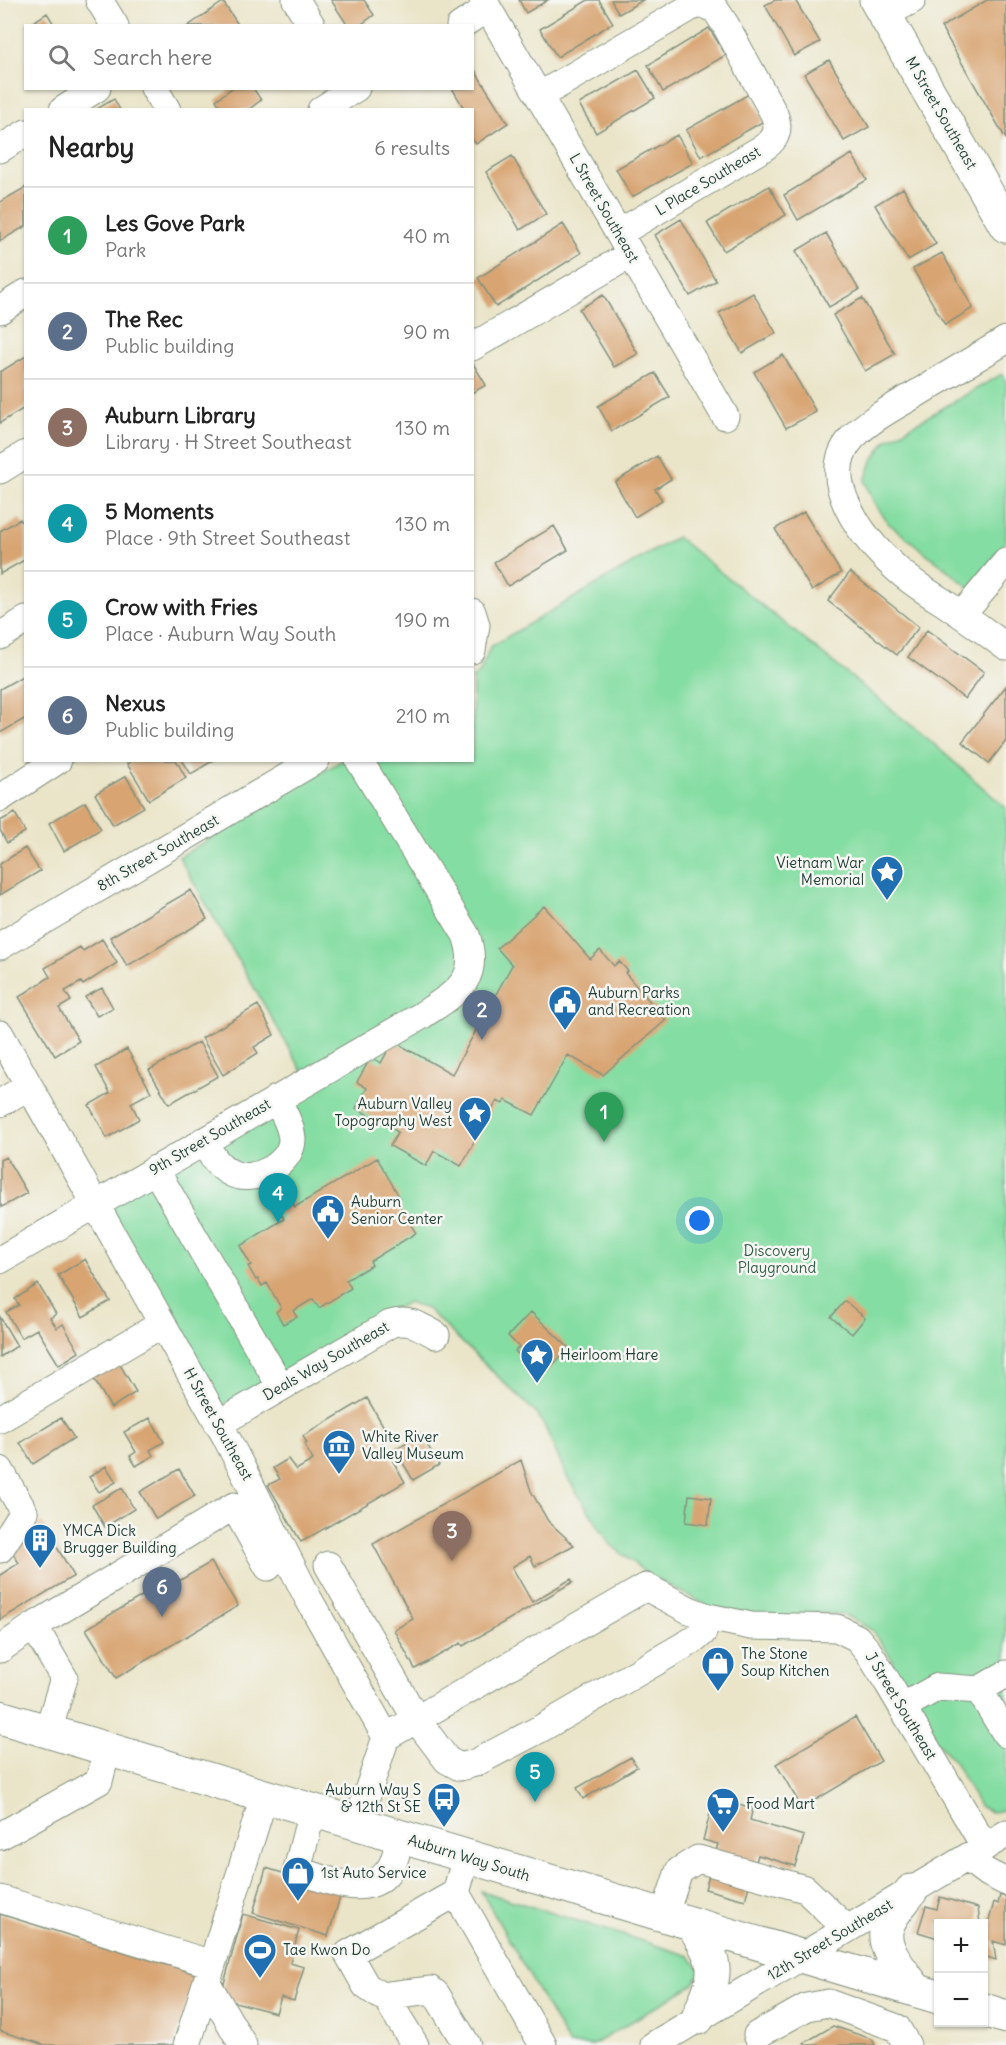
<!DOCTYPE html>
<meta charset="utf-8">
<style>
:root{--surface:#fff;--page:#f6f6f6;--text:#222;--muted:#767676;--line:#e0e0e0;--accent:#db2777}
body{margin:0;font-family:Delius,sans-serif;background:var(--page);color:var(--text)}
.controls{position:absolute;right:18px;bottom:18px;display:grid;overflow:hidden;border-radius:0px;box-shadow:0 2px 4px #0004}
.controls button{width:54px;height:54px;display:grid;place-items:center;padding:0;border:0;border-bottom:2px solid var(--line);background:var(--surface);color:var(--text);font:30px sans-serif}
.you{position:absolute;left:700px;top:1221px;width:21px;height:21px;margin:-15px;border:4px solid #fff;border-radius:50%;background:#1a73e8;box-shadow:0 0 0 9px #1a73e833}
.badge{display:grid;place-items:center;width:39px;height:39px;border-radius:50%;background:var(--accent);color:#fff;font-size:20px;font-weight:700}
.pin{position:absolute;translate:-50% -50px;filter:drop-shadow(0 2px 3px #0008)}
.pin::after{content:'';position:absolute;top:32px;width:21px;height:18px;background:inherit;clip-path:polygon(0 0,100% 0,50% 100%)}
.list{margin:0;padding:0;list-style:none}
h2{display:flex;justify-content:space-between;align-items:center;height:78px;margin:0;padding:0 24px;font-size:26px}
h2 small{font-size:20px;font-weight:400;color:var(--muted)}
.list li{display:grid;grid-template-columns:39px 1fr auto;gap:18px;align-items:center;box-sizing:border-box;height:96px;padding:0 24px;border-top:2px solid var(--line)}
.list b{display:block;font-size:22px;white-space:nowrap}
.list p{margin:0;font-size:20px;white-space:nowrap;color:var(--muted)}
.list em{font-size:20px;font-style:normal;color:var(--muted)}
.icon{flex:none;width:33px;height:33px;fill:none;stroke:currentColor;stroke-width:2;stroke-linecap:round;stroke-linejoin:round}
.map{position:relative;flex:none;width:1006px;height:2045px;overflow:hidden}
.search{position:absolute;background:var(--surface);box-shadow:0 2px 4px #0004;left:24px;top:24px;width:450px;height:66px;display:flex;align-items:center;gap:15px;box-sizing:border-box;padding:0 21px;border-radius:0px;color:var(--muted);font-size:22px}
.panel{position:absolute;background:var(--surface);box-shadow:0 2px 4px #0004;left:24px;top:108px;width:450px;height:654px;border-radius:0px}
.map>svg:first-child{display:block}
.green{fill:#84dda2;stroke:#528d6b;stroke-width:1.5}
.building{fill:#d8a472}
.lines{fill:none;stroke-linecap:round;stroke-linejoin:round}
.minor-casing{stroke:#84917e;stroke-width:29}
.major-casing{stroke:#84917e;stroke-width:35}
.minor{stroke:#fff;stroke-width:27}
.major{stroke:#fff;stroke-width:33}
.labels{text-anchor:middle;stroke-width:5;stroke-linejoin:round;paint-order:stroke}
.street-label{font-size:15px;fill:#1f3d34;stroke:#f6f6f2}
.poi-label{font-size:15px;fill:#1f3d34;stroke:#f6f6f2;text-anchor:start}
.park-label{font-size:15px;fill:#335d4a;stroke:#f6f6f2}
</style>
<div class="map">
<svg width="1006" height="2045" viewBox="0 0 1006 2045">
<rect width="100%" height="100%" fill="#f6f6f2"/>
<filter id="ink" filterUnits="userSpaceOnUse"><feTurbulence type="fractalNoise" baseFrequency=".0167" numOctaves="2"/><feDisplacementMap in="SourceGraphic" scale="12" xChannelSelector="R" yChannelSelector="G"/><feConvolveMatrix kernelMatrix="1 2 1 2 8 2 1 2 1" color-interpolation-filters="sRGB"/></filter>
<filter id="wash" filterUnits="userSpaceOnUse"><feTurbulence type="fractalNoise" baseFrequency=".008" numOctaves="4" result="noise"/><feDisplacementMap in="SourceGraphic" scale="24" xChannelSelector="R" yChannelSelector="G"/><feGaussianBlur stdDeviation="1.35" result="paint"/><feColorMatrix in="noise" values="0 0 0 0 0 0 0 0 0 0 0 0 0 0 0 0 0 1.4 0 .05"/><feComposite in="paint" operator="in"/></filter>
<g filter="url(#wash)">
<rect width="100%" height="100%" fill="#eae5c9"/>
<!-- green -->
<path class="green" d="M1002,374L1006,382V541L970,588L888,523L873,501L865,481L872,461L887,440Z
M677,537L927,738L1006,808V1808L1000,1811L991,1812L979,1806L953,1760L922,1727L897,1685L894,1662L873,1631L860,1623L844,1615L825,1613H816L800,1620L712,1608L647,1574L610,1544L567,1477L544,1425L535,1412L427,1309L408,1302L212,1412L95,1204L308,1081L179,857L341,761L472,760L473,678L480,672L490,647Z
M481,1891L690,1956L700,1970L694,1984L593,2045H569Z"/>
<g id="blocks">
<!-- building -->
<path class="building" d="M331,0H364L374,15L359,26H348Z
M519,0H548L526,13Z
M588,0H599L613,23L557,57L540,29Z
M611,0H643L619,14Z
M775,0H795L820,42L794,56L765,5Z
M987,0H1006V139L941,27Z
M223,2L239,26H188Z
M47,13L55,26H27Z
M709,28L726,55L663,92L648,65Z
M829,60L869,127L844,141L804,74Z
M472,66L508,123L476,144L472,139V110H465L452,88H472Z
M638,70L655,98L596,133L579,104Z
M232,88H253L261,100L248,110H222L216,100Z
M749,94L764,121L701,157L686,130Z
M114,99L120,110H95Z
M677,135L693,163L632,197L616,169Z
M852,154L867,180L798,220L784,195Z
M512,156L546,214L520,230L486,172Z
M769,186L786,215L724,251L707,223Z
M26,187V226L0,241V202Z
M903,188L936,244L908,260L875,205Z
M681,219L716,281L690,296L655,235Z
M563,224L581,253L496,307L478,278Z
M826,233L859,290L829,307L796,251Z
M942,253L973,308L945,325L913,269Z
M753,293L776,333L742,353L719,313Z
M603,295L638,354L614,367L579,309Z
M862,298L895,354L865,371L833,315Z
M783,355L816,412L786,428L754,372Z
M26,356V407L0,423V372Z
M472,362L486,385L472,393Z
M655,373L670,397L612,431L598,406Z
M657,456L671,479L655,489L662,500L635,517L615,482Z
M804,512L841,573L812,591L775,529Z
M20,519L26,529V559L0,574V531Z
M554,526L568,550L508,586L494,562Z
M850,572L919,627L897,655L828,601Z
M927,630L984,672L965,699L908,657Z
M26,674V718L0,733V689Z
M1006,686V741L989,763L962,742Z
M132,760H176L186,778L149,800L127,764Z
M182,760H214L191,774Z
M126,776L144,807L113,825L95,794Z
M85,802L101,829L64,851L49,823Z
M15,813L25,832L7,843L0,830V821Z
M25,848L40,871L0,895V864Z
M191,890L207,919L127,966L110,937Z
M544,906L590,959L600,950L614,966L619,961L628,971L625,973L666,1020L603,1075L568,1055L534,1115L505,1100L503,1104L497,1101L461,1166L434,1151L426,1166L390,1146L398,1132L356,1108L367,1088L357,1082L371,1057L381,1063L393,1041L452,1074L512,965L497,948Z
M102,939L117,963L83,985L81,982L65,991L71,1001L59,1008L79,1041L55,1056L19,997L50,977L45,968L80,947L83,951Z
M102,988L113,1008L97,1016L85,997Z
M258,1005L274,1035L254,1047L258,1053L223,1075L202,1038Z
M199,1042L218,1076L169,1104L149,1070Z
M127,1049L151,1092L131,1103L139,1119L107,1138L89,1105L110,1093L96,1067Z
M6,1157L27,1193L2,1207L0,1203V1160Z
M377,1158L400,1198L396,1201L416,1233L370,1261L372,1265L346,1280L351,1288L319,1308L313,1299L293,1311L297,1317L283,1324L276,1312L281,1308L267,1283L262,1286L258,1279L256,1280L248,1266L251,1265L240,1246L284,1219L275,1204L289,1196L295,1207Z
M85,1259L110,1301L83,1317L58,1275Z
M38,1284L56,1314L50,1318L57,1328L63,1324L79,1352L59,1365L37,1329L21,1338L6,1312L19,1305L15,1299Z
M845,1301L865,1318L852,1334L831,1317Z
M531,1312L569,1348L546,1372L532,1359L528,1364L515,1351L519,1347L508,1336Z
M0,1317L17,1346L0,1357Z
M115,1356L136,1392L111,1408L89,1371Z
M367,1398L388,1434L380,1439L405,1482L301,1542L268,1485L280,1479L273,1468L288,1459L296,1470L313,1460L304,1444L307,1443L303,1436Z
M61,1418L74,1438L33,1464L20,1443Z
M150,1418L164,1442L150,1450L153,1456L136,1466L130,1456L136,1452L124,1432Z
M421,1434L439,1465L413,1480L395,1449Z
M521,1460L531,1491L548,1521L574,1545L535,1566L530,1556L512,1567L532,1602L571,1579L573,1582L463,1646L461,1643L415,1669L394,1630L413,1619L373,1544Z
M106,1466L116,1482L99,1492L89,1477Z
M179,1469L195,1496L156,1519L140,1492Z
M122,1488L134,1509L105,1527L92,1505Z
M689,1495L711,1498L708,1525L686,1522Z
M42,1522L74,1576L0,1620V1575L19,1563L7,1544Z
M211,1562L238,1606L116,1678L86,1629L147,1593L150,1598Z
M855,1717L881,1761L802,1808L776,1764Z
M631,1757L637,1767L583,1799L577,1788Z
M728,1801L753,1808L750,1820L804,1836L795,1866L758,1855L745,1900L705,1889L718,1844L703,1840L710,1814Z
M266,1868L342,1891L328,1936L253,1913Z
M1000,1895L1006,1897V1945L993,1941L996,1960L984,1956V1932H986L994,1902L998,1904Z
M940,1897L978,1908L980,1924H938V1938L918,1932L926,1906L937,1909Z
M0,1914L196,1974L174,2045H45L0,2031Z
M243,1914L299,1930L290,1963L304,1967L294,2001L281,1997L276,2013L220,1998Z
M833,2026L872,2039L875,2045H806L804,2043Z"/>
</g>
</g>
<g filter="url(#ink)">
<use href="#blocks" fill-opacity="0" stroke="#84917e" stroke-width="1.5"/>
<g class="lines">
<defs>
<path id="minor" d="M99,0L115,26
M296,0L312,26
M483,0L725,416
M884,15L912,0
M460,26L488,8
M154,88L167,110
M539,96L691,7L701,4L715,9L725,24L774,114C780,129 777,139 763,148L619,233
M63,110L97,88
M321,110L356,88
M0,149L26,133
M0,310L26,293
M1006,340C976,358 946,376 916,394C894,407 870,419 852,438C814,479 866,542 898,570C911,582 927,592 943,602C964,616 985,631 1006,647
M472,347L631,254
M0,470L26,454
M472,612L476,625L472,650
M962,615L1006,562
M0,636L26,620
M0,798L58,760
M0,946L316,760
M0,1034L226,1437L308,1598L386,1737L357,1824
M0,1103L29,1086
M203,1141C210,1153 218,1167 231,1173C252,1185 292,1165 292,1139C291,1125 283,1111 276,1099
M155,1169L281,1387
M0,1260L421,1016C455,993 482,981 466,935L359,760
M0,1419L162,1324
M218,1424L390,1324C408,1318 420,1326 436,1335
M0,1470L24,1512L0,1549
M328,1565L416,1719L447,1760L460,1767L475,1763L540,1729L695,1639L703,1632L708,1617
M34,1626L64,1678L48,1731
M0,1649L34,1626L234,1506L268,1567
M979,1690L1006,1674
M902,1707L938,1687L979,1690L1006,1734
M386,1737L646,1587L689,1610L708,1617L751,1626L837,1628L857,1638L868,1651L888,1683L985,1847
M312,1811L297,1870C327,1879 372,1903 392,1865C396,1857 398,1846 400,1837
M0,1836L99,1781L107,1749
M466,1857L456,1893L348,1954L366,1986L381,1996L431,1990L436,1994L467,2045
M967,1858L986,1872L1006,1882
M456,1893L543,2045
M0,1899L212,1964
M664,1916L679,1871L698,1859L805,1889L847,1929
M207,1983L243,2045
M385,1996L415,2045
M757,2035L807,2007L828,2003L897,2028L907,2045
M187,2045L264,1797
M654,2045L1006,1834"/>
<path id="major" d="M876,0L1006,226
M0,1717L938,1997
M911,1891C903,1902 891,1914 887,1927C880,1949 905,1974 917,1991
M693,1925C721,1968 717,1972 698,2018
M984,2010L1006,2017"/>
</defs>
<!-- minor casing -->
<use href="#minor" class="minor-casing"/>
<!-- major casing -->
<use href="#major" class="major-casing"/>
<!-- minor -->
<use href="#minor" class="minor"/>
<!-- major -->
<use href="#major" class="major"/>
</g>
</g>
<!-- icons -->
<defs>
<symbol id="sight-pin" viewBox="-11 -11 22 30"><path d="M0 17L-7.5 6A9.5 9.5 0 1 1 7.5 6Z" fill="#1f6fb2" stroke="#f6f6f2"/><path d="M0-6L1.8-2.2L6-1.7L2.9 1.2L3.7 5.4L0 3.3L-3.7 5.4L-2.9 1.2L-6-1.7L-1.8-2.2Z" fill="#fff"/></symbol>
<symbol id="civic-pin" viewBox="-11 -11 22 30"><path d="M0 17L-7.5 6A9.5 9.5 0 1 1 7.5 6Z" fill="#1f6fb2" stroke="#f6f6f2"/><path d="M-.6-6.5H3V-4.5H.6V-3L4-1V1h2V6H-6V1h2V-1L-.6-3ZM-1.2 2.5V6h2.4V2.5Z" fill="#fff"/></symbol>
<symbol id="museum-pin" viewBox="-11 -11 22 30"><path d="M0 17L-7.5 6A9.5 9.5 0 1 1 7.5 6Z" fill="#1f6fb2" stroke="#f6f6f2"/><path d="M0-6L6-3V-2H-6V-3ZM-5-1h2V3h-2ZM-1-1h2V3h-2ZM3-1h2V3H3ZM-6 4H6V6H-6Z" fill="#fff"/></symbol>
<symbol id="building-pin" viewBox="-11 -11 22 30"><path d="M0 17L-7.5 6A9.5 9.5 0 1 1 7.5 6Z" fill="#1f6fb2" stroke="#f6f6f2"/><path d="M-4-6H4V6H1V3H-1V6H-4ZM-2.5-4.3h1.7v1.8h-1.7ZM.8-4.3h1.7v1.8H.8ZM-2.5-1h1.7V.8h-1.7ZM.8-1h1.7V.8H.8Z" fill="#fff"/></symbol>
<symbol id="shop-pin" viewBox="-11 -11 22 30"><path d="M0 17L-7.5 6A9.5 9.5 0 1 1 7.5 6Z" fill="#1f6fb2" stroke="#f6f6f2"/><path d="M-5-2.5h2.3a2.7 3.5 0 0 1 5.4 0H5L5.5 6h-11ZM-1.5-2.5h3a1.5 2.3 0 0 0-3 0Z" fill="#fff"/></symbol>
<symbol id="bus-pin" viewBox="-11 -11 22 30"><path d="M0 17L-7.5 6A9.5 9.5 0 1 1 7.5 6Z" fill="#1f6fb2" stroke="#f6f6f2"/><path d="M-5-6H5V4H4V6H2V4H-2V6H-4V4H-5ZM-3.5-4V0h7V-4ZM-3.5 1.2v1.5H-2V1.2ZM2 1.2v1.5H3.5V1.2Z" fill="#fff"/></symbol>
<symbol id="supermarket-pin" viewBox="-11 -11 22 30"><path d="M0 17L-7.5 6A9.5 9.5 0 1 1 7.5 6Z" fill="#1f6fb2" stroke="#f6f6f2"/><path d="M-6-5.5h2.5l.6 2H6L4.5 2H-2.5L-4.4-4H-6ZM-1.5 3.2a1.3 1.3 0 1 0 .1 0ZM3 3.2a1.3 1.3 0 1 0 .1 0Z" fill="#fff"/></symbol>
<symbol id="stadium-pin" viewBox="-11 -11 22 30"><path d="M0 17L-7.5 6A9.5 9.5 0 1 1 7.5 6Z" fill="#1f6fb2" stroke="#f6f6f2"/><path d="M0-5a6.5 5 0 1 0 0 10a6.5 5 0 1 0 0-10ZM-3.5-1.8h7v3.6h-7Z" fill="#fff"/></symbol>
</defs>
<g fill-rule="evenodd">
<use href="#sight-pin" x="868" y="853" width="38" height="52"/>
<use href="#civic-pin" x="546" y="983" width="38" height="52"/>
<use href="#sight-pin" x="456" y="1094" width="38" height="52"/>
<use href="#civic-pin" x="309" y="1192" width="38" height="52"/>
<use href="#sight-pin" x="518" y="1336" width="38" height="52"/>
<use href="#museum-pin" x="320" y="1427" width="38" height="52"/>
<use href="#building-pin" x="21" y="1521" width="38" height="52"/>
<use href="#shop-pin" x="699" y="1644" width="38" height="52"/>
<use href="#bus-pin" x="425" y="1780" width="38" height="52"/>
<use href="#supermarket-pin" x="704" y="1785" width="38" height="52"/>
<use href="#shop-pin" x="279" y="1854" width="38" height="52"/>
<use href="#stadium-pin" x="241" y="1931" width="38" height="52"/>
</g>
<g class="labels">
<!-- street labels -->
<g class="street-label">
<text transform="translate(941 113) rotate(60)" y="5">M Street Southeast</text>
<text transform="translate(708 181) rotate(-31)" y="5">L Place Southeast</text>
<text transform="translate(604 208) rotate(60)" y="5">L Street Southeast</text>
<text transform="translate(158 853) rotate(-30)" y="5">8th Street Southeast</text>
<text transform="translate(210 1137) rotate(-30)" y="5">9th Street Southeast</text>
<text transform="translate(326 1361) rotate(-30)" y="5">Deals Way Southeast</text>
<text transform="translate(218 1424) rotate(61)" y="5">H Street Southeast</text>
<text transform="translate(901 1706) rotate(59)" y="5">J Street Southeast</text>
<text transform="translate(469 1858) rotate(17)" y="5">Auburn Way South</text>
<text transform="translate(830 1940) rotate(-31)" y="5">12th Street Southeast</text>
</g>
<!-- poi labels -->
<g class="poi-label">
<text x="864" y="868" text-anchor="end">Vietnam War<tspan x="864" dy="17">Memorial</tspan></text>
<text x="588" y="998">Auburn Parks<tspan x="588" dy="17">and Recreation</tspan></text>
<text x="452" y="1109" text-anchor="end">Auburn Valley<tspan x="452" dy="17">Topography West</tspan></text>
<text x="351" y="1207">Auburn<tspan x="351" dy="17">Senior Center</tspan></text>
<text x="560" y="1360">Heirloom Hare</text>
<text x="362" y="1442">White River<tspan x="362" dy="17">Valley Museum</tspan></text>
<text x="63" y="1536">YMCA Dick<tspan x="63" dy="17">Brugger Building</tspan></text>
<text x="741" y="1659">The Stone<tspan x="741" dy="17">Soup Kitchen</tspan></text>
<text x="421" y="1795" text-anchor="end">Auburn Way S<tspan x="421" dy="17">&amp; 12th St SE</tspan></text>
<text x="746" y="1809">Food Mart</text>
<text x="321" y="1878">1st Auto Service</text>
<text x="283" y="1955">Tae Kwon Do</text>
</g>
<!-- park labels -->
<g class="park-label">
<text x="777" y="1256">Discovery<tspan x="777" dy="17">Playground</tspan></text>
</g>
</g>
</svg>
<div class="controls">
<button>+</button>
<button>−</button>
</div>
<div class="you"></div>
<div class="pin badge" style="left:604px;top:1142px;background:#2e9e5b">1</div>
<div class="pin badge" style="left:482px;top:1040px;background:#5c6f8a">2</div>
<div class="pin badge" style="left:452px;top:1561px;background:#8d6e63">3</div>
<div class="pin badge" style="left:278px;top:1223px;background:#0f9aa8">4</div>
<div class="pin badge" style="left:535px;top:1802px;background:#0f9aa8">5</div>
<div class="pin badge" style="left:162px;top:1617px;background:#5c6f8a">6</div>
<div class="search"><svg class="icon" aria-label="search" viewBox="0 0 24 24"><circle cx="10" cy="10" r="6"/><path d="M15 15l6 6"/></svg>Search here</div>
<section class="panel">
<h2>Nearby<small>6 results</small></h2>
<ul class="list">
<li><span class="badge" style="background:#2e9e5b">1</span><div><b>Les Gove Park</b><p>Park</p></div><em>40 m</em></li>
<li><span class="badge" style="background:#5c6f8a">2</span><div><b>The Rec</b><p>Public building</p></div><em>90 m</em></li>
<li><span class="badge" style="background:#8d6e63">3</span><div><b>Auburn Library</b><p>Library · H Street Southeast</p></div><em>130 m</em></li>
<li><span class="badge" style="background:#0f9aa8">4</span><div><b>5 Moments</b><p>Place · 9th Street Southeast</p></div><em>130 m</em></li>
<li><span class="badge" style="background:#0f9aa8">5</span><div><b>Crow with Fries</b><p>Place · Auburn Way South</p></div><em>190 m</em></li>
<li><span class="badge" style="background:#5c6f8a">6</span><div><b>Nexus</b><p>Public building</p></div><em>210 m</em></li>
</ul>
</section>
</div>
